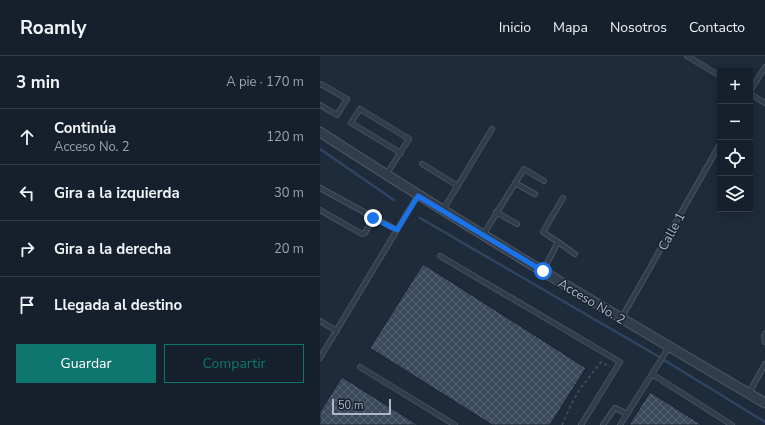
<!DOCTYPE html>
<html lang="es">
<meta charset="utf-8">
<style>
:root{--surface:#16202c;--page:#1f2834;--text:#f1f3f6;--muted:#9ea3a9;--line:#353e48;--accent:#0f766e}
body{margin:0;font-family:"Nunito Sans",sans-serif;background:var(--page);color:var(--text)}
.controls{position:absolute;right:12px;top:12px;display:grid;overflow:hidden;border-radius:0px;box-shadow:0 2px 10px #0003}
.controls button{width:36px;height:36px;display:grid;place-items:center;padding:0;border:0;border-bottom:1px solid var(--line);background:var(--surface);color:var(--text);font:20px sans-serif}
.scale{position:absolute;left:12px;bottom:10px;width:59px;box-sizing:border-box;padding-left:4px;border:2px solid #adb7c7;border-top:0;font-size:11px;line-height:14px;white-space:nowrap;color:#adb7c7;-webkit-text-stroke:3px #18222f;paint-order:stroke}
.stop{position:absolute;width:12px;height:12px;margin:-9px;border:3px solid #1a73e8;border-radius:50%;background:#fff}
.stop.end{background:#1a73e8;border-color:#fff;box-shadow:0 1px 4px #0008}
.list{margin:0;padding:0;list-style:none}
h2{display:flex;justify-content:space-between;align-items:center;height:52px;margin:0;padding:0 16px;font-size:17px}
h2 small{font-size:13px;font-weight:400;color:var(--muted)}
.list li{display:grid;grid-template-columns:26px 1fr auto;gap:12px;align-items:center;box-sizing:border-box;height:56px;padding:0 16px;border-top:1px solid var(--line)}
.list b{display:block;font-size:15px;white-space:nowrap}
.list p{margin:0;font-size:13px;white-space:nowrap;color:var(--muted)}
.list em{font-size:13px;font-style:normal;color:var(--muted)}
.actions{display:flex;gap:8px;padding:12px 16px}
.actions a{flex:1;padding:9px 0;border:1px solid var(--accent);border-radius:0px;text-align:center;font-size:14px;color:var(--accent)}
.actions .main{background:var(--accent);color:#fff}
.icon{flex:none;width:22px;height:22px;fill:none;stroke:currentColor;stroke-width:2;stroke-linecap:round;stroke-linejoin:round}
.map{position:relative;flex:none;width:445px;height:369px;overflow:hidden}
header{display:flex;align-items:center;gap:24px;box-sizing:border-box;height:56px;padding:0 20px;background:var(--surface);border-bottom:1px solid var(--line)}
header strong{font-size:19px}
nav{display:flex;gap:22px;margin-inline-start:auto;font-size:14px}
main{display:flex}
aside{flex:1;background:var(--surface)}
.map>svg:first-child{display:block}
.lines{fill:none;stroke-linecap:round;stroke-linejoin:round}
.stream{stroke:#2e4562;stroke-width:2.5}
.building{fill:url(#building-cross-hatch);stroke:#1a2431}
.lane-casing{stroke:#505a68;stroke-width:6}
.street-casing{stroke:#505a68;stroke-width:11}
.path{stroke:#3e5659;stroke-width:1.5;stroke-dasharray:3 3;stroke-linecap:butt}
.lane{stroke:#323d4b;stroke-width:4.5}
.street{stroke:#323d4b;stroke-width:9}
.route{stroke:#1a73e8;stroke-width:5}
.labels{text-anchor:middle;stroke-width:3;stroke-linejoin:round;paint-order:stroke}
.street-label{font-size:13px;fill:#adb7c7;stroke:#18222f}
</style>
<header>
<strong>Roamly</strong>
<nav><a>Inicio</a><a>Mapa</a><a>Nosotros</a><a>Contacto</a></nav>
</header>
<main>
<aside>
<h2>3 min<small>A pie · 170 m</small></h2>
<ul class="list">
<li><svg class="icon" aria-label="ahead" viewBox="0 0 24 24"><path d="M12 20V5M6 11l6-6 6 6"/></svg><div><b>Continúa</b><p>Acceso No. 2</p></div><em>120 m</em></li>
<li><svg class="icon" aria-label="left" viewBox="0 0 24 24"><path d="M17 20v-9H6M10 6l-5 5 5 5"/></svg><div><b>Gira a la izquierda</b></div><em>30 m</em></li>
<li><svg class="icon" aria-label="right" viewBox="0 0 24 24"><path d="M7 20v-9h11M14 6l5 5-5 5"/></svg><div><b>Gira a la derecha</b></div><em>20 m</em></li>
<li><svg class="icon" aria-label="arrive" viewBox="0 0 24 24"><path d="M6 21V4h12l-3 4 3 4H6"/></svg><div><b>Llegada al destino</b></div></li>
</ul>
<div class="actions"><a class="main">Guardar</a><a>Compartir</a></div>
</aside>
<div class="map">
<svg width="445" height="369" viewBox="0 0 445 369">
<defs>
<pattern id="building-cross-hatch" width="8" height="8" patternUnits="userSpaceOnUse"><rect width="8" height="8" fill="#3a495b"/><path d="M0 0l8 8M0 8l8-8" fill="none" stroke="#546171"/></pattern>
</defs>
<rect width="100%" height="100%" fill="#1e2b3b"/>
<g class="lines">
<!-- stream -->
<path class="stream" d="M0,93L74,144
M100,162L336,299L445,366"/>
</g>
<!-- building -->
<path class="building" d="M103,208L266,312L230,369H172L50,292Z
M22,321L98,369H0V356Z
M330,336L382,369H309Z"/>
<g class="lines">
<defs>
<path id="lane" d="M367,0L400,20
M0,29L1,28L27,43L17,59L0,49
M430,35L445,11
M430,38L445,47
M102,108L138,130
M66,119L89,83L40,53L31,67L81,97
M195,127L215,138
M0,132L77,174
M0,154L42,178L45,177L53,162
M123,154L172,73
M176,156L197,168
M163,179L204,113L224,125
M238,186L255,198
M120,200L300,306L261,369
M223,215L238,186L223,176L243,142
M301,263L400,88
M0,265L17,275
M445,278L444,280L445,286
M0,302L98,139
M40,311L135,369
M332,318L412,369
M429,337L445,308
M283,369L295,352L307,358
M300,369L349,291"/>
<path id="street" d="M0,76C146,171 295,259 445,347"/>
</defs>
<!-- lane casing -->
<use href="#lane" class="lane-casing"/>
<!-- street casing -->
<use href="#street" class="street-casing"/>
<!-- path -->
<path class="path" d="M242,369L251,349L260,333L281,306L290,311"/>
<!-- lane -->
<use href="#lane" class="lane"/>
<!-- street -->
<use href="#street" class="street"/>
</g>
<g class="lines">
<!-- route -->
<path class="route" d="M53,162L77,174L98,140L223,215"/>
</g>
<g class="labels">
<!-- street labels -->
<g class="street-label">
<text transform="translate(351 175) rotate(-61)" y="5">Calle 1</text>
<text transform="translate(272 245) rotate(31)" y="5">Acceso No. 2</text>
</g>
</g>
</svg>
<div class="controls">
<button>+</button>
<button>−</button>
<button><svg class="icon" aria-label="locate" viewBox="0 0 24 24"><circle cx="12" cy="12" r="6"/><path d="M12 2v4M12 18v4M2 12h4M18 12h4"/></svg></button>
<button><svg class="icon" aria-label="layers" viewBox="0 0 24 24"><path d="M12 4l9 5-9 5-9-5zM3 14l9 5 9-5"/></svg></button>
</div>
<div class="scale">50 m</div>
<div class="stop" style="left:223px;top:215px"></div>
<div class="stop end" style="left:53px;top:162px"></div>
</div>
</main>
